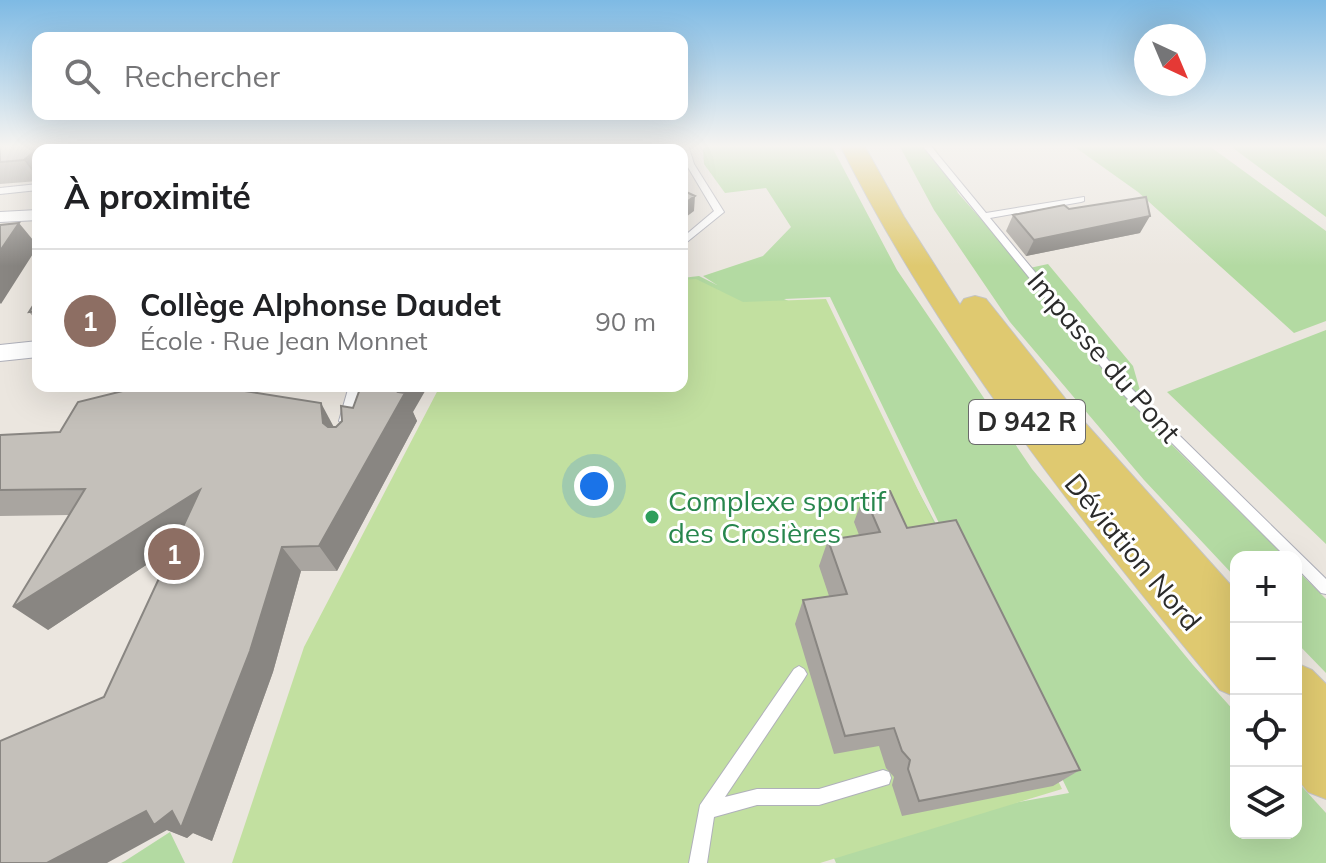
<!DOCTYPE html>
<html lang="fr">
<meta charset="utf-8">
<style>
:root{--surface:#fff;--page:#f2f2f2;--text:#202124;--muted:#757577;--line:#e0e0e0;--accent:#d93025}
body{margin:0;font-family:Mulish,sans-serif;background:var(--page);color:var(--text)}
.controls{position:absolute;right:24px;bottom:24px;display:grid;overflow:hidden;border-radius:16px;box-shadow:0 8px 32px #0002}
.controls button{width:72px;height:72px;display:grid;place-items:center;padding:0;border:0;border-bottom:2px solid var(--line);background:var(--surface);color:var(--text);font:40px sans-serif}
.compass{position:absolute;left:1134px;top:24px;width:72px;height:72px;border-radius:50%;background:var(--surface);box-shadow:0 8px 32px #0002;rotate:136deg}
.you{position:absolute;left:594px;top:486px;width:28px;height:28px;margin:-20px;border:6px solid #fff;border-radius:50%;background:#1a73e8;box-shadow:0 0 0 12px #1a73e833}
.badge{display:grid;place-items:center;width:52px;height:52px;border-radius:50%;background:var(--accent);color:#fff;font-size:26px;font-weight:700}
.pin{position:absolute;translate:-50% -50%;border:4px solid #fff;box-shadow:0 2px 8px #0006}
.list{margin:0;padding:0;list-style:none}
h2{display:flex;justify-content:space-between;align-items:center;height:104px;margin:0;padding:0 32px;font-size:34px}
h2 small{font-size:26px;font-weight:400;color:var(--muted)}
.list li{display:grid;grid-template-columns:52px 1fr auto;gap:24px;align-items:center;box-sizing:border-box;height:144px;padding:0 32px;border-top:2px solid var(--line)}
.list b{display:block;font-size:30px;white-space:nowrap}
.list p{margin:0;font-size:26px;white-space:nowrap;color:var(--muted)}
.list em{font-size:26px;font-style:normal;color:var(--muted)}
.icon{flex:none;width:44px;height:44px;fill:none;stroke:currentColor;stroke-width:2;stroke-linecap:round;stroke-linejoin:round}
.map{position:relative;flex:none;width:1326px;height:863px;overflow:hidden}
.search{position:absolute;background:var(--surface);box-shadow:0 8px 32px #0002;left:32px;top:32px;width:656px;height:88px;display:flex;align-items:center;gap:20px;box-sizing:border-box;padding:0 28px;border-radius:16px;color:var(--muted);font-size:30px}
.panel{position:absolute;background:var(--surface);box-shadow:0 8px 32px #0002;left:32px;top:144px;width:656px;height:248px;border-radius:16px}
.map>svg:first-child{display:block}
.green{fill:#b3daa2}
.pitch{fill:#c2e0a0}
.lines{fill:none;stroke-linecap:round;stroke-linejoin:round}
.service-casing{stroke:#afb0ba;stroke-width:2}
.minor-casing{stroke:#afb0ba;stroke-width:2}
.primary-casing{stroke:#c4c4c4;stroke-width:2}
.service{fill:#fff;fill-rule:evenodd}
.minor{fill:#fff;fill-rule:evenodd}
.primary{fill:#dfc970;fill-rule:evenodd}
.wall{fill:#a9a5a0}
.shaded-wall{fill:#898682}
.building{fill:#c4c0ba;stroke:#898682;stroke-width:2}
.leisure-dot{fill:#2e9e5b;stroke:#fff;stroke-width:3}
.labels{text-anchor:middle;stroke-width:6;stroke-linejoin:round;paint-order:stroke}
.shield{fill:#fff;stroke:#6b6b6b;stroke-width:2}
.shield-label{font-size:26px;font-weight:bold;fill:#2b2b2b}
.street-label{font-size:28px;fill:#2b2b2b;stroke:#fff}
.leisure-label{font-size:28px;fill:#27864d;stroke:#fff;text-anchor:start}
</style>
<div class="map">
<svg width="1326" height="863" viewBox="0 0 1326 863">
<rect width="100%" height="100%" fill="#ebe6df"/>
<!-- green -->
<path class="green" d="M831,145L897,270L1032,469L1193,665L1236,713V833H1296V780L1326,813V863H836L825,837L1069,793L830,297L784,299L825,317L936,524L928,526L682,302V278L699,276L717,285L703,276L763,256L791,227L766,188L725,193L704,164L703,148L708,146Z
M899,145H934L958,193L1025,269L1048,264L1133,366L1145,408L1172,445L1285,557H1236V578L1144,480L1010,322L934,210Z
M1072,145H1208L1326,231V321L1294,333L1138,192Z
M1229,145H1326V217Z
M1326,330V544L1167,392Z
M1296,569L1326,599V673L1296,642Z
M170,832L185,863H121L125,861Z"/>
<!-- pitch -->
<path class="pitch" d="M696,279L743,302L826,299L1062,789L820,863H232L304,647L440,386H682V280Z"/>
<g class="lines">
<defs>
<path id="service" d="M164,145H172L174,150H166Z
M680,145H688L694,164L724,212L682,246V238L714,211L686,164Z
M922,145H930L986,213L1084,197V201L1081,202L990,218L1133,390L1326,579V594L1321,593L1296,567V557H1286L1125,396Z
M38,184V190L0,194V188Z
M349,386H361L351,421L345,426L339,421Z
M799,666L804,669L807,674L804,679L725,797L757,789H819L883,770L889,772L891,778L889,784L819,805H757L714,817L707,863H689L700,805L794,669Z"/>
<path id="minor" d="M38,210V220L0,222V212Z
M38,341V357L0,361V345Z"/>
<path id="primary" d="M840,145H864L904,217L960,305L964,299L975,296L986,299L1079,416L1236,591V697L1220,690C1078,518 941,345 840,145Z
M1296,663L1312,670L1326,684V799L1308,792L1296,777Z"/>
</defs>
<!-- service casing -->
<use href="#service" class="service-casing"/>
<!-- minor casing -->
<use href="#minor" class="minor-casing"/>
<!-- primary casing -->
<use href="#primary" class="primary-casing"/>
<!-- service -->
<use href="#service" class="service"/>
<!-- minor -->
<use href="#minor" class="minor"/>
<!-- primary -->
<use href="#primary" class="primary"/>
</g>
<!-- wall -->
<path class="wall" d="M0,145H161L164,150H38V181L0,184Z
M277,145H394L391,150H279Z
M463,145H588L589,150H464Z
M1069,209L1140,233L1026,256L1006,231L1013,215Z
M38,298V322L29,312Z
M353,408L413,412L417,421L337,571H301L273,672L212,841L193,833L187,838L167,830L104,697L173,547L48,630L69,515L0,516V435L336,427Z
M864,495L907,528L1080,770L1053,786L902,816L892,785L894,777L886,768L879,746L834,754L795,624L803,600L829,596L819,566L828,540L859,535L854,522Z"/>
<!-- shaded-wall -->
<path class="shaded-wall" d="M42,145H56L60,150H38V179L24,160Z
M145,145H161L164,150H137Z
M382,145H394L391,150H384Z
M695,196L694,211L682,220V205Z
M1150,216L1140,233L1026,256L1034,240Z
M19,223L38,246L1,304L0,303V251Z
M401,386H428L413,412L417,421L337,571L319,546Z
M321,403L336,431L338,450L323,423Z
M200,490L222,515L48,630L13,607Z
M282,547L301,571L273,672L212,841L193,833L187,838L167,830L107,863H47L146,811Z"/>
<!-- building -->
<path class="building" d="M0,145H42L24,160L0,162Z
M76,145H145L137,150H92Z
M682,190L695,196L682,205Z
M1146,197L1150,216L1034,240L1013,215L1064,205L1069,209Z
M19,223L0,251V225Z
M38,298V311L29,312Z
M127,386L225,388L321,403L323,423L328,427H336L342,421L341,406L353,408L361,386H401L398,392L405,393L319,546L282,547L250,651L181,828L172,811L154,825L146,811L47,863H0V741L104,697L200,490L13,607L85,489L0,490V435L60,432L78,402L127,390Z
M890,491L907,528L956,520L1080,770L919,801L908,769L910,760L902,751L894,728L845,736L803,600L847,594L828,540L880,532L864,495Z"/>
<!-- sky -->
<linearGradient id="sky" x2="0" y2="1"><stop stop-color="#7ebae4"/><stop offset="0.55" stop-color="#f6f4f1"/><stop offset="1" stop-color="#f6f4f1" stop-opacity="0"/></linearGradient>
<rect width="1326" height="266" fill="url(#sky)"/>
<!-- markers -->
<circle class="leisure-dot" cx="652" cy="517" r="8"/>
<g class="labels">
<!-- shield labels -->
<rect class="shield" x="969" y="400" width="116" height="44" rx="6"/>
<g class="shield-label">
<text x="1027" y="431">D 942 R</text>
</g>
<!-- street labels -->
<g class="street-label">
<text transform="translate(1104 357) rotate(49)" y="10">Impasse du Pont</text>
<text transform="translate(1133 552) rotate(50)" y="10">Déviation Nord</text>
</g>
<!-- leisure labels -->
<g class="leisure-label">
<text x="668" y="511">Complexe sportif<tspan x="668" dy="32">des Crosières</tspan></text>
</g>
</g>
</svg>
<div class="controls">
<button>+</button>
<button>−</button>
<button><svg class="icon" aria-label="locate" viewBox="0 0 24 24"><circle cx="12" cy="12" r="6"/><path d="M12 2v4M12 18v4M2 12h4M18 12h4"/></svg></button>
<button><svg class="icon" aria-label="layers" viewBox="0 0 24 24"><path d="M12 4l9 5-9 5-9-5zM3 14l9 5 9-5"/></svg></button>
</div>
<svg class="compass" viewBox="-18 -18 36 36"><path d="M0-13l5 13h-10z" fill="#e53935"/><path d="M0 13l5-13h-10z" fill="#757577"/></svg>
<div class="you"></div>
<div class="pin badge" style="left:174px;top:554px;background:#8d6e63">1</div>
<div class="search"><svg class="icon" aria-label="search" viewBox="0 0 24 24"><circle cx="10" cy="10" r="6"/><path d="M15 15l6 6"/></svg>Rechercher</div>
<section class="panel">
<h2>À proximité<small></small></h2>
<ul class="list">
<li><span class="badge" style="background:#8d6e63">1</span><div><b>Collège Alphonse Daudet</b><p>École · Rue Jean Monnet</p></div><em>90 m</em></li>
</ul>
</section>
</div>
